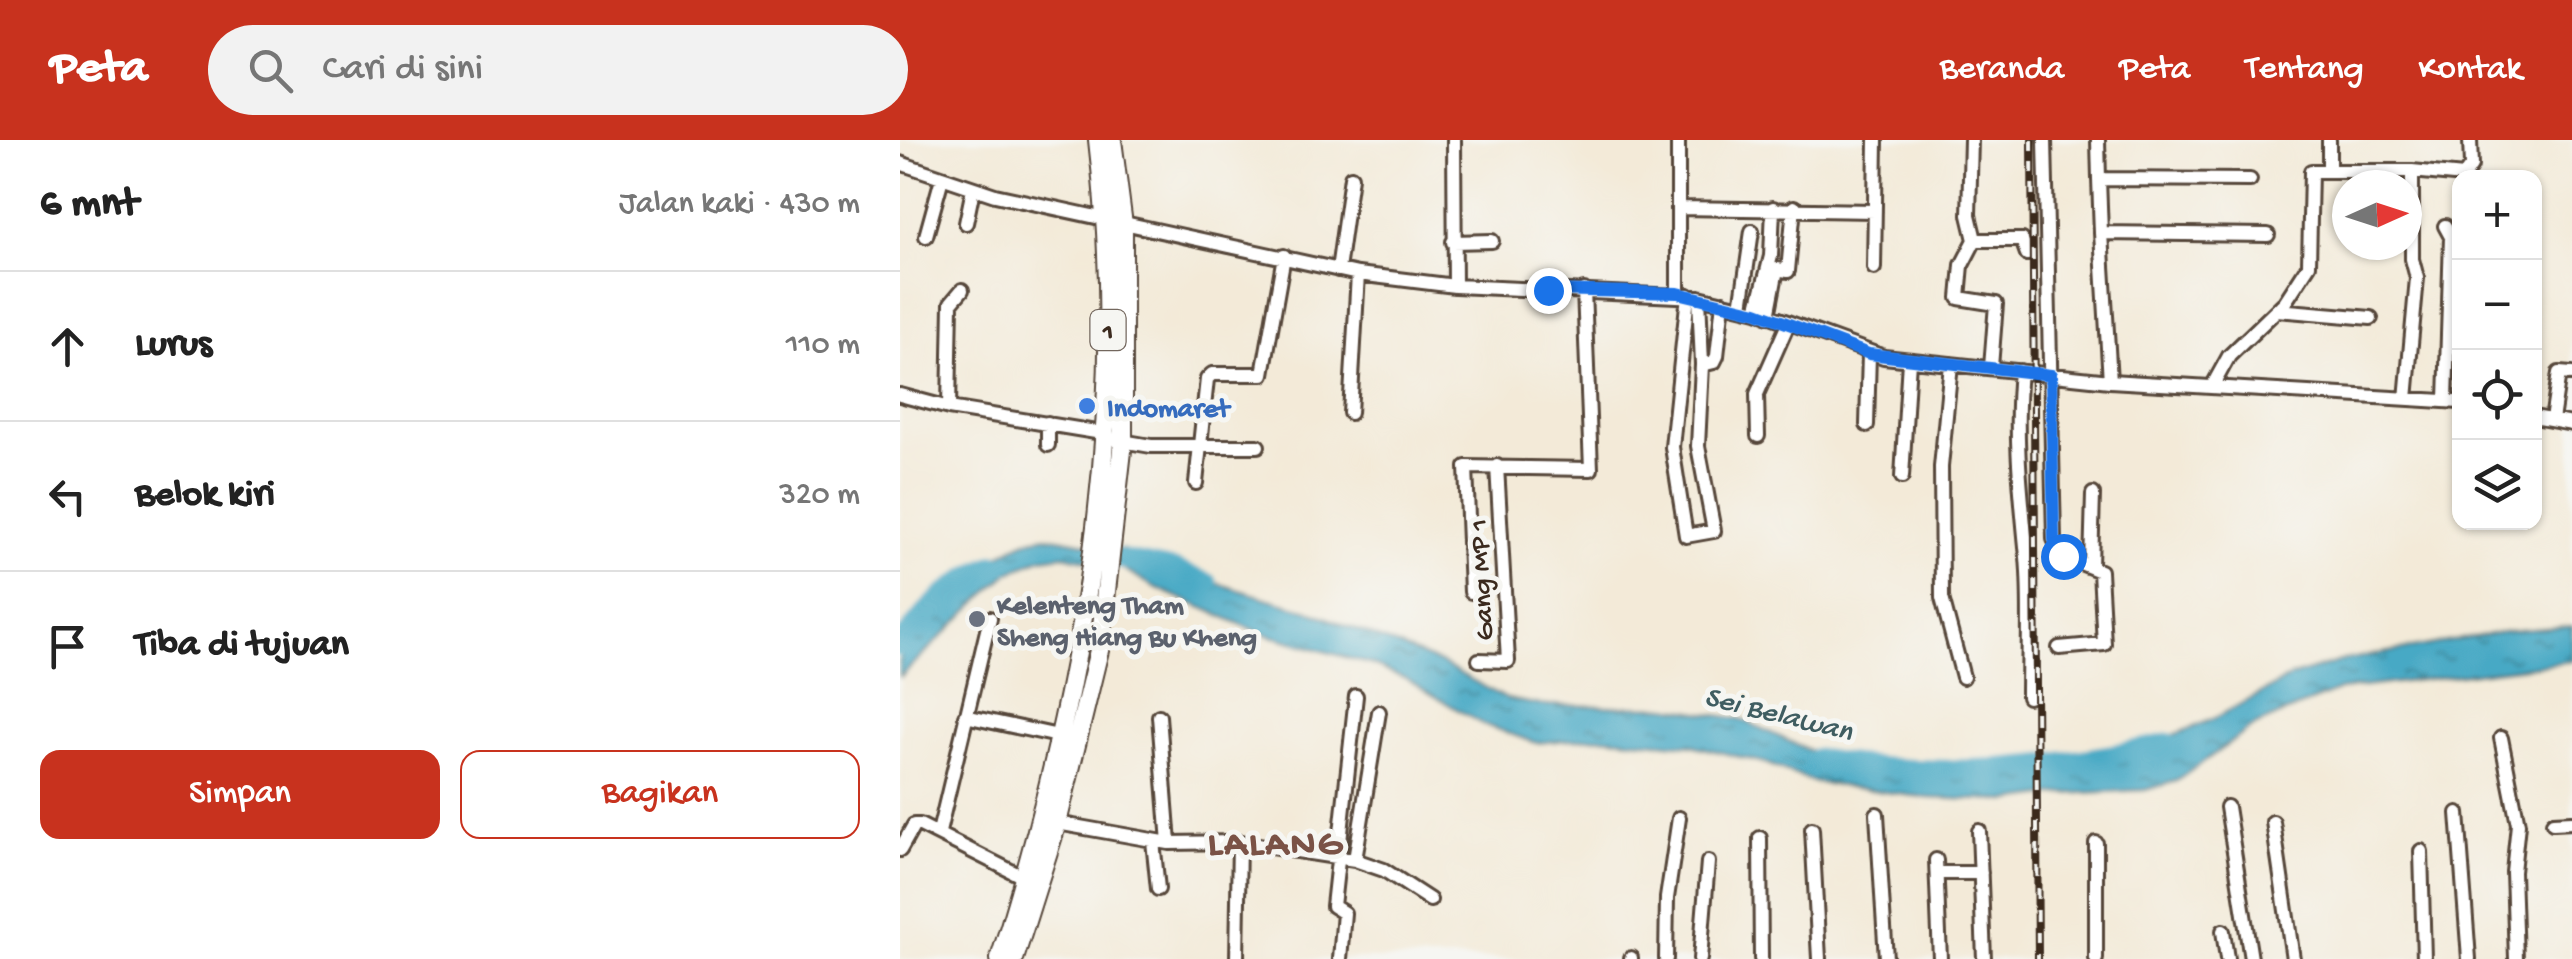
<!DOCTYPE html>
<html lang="id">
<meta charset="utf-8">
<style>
:root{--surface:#fff;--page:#f2f2f2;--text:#222;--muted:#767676;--line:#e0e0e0;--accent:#c8321e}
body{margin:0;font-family:"Gochi Hand",sans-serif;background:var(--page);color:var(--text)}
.controls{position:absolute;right:30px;top:30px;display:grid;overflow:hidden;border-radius:20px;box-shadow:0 2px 8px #0004}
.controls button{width:90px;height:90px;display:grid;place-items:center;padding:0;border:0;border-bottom:2px solid var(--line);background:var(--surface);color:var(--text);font:50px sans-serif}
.compass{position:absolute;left:1432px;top:30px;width:90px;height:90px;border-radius:50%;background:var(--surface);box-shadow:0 2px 8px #0004;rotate:87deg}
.stop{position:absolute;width:30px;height:30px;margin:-22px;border:8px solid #1a73e8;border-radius:50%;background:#fff}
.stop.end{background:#1a73e8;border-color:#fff;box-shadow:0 2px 10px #0008}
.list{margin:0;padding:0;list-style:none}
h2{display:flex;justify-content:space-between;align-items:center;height:130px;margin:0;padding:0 40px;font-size:42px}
h2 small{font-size:32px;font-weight:400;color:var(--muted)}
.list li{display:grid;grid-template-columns:65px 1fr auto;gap:30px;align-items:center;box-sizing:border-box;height:150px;padding:0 40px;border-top:2px solid var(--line)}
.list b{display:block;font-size:38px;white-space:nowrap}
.list em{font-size:32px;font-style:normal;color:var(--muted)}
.actions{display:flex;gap:20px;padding:30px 40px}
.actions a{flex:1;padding:22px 0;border:2px solid var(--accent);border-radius:20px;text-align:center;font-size:35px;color:var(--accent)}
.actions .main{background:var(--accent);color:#fff}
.icon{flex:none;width:55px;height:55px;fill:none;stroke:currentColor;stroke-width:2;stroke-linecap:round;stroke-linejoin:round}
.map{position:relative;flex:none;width:1672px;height:819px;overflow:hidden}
header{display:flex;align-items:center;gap:60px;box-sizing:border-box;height:140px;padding:0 50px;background:var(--accent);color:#fff}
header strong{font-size:48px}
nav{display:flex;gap:55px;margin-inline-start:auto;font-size:35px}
.search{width:700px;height:90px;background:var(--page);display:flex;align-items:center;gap:25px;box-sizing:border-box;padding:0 35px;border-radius:55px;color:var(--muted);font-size:38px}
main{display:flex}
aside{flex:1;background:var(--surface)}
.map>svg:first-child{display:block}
.water{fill:url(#water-ripples);stroke:#406a72;stroke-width:2.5}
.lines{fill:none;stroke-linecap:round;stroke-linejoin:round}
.river{stroke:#46a9c5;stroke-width:20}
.minor-casing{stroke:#57473a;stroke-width:18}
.highway-casing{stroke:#57473a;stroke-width:22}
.minor{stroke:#fff;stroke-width:12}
.highway{stroke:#fff;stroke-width:18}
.rail-casing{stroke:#3b2a1e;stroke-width:8}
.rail{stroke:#f6f6f2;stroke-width:4;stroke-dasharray:11;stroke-linecap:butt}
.route{stroke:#1a73e8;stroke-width:12}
.shop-dot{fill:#3f7fe0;stroke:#f6f6f2;stroke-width:4}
.worship-dot{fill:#6b7280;stroke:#f6f6f2;stroke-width:4}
.labels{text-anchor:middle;stroke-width:10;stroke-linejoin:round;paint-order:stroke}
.shield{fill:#f6f6f2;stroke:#73675e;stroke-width:2.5}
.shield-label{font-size:25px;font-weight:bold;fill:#3b2a1e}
.shop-label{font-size:28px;font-weight:bold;fill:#366cbe;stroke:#f6f6f2;text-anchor:start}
.street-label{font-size:28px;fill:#3b2a1e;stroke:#f6f6f2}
.worship-label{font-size:28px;font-weight:bold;fill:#5b616d;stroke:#f6f6f2;text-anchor:start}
.water-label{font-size:30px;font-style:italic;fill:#3f5d61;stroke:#f6f6f2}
.district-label{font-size:38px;font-weight:bold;letter-spacing:2.5px;fill:#7a5246;stroke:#f6f6f2}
</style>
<header>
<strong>Peta</strong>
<div class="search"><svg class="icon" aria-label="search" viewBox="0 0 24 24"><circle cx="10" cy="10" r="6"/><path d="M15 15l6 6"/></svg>Cari di sini</div>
<nav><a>Beranda</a><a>Peta</a><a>Tentang</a><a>Kontak</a></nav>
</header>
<main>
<aside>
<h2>6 mnt<small>Jalan kaki · 430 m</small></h2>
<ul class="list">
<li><svg class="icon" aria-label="ahead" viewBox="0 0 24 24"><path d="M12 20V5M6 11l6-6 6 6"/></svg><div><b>Lurus</b></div><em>110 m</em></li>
<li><svg class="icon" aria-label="left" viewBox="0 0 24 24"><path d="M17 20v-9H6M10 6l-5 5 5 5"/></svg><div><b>Belok kiri</b></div><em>320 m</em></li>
<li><svg class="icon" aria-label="arrive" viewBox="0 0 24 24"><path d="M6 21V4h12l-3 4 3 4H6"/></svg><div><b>Tiba di tujuan</b></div></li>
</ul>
<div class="actions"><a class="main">Simpan</a><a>Bagikan</a></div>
</aside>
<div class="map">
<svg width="1672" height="819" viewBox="0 0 1672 819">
<defs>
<pattern id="water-ripples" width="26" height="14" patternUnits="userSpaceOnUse" patternTransform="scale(2.5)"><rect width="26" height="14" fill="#46a9c5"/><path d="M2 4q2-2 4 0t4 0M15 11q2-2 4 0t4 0" fill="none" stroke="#3c8a9f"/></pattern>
</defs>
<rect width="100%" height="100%" fill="#f6f6f2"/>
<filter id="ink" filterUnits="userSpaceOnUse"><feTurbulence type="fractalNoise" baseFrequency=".01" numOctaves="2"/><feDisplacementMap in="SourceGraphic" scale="20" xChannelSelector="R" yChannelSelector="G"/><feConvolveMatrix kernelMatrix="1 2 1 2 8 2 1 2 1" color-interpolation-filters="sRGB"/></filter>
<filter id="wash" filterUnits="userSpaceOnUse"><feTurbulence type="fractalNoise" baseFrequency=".0048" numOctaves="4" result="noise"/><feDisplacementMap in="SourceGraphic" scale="40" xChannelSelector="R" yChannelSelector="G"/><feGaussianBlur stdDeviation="2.25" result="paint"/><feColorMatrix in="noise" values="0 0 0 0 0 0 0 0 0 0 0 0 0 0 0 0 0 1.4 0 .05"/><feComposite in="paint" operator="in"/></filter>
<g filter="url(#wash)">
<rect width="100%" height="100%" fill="#f3ead8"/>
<!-- water -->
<path class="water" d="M147,396L224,410L243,426L283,433L410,471L540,523L607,559L640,565L768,567L841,579L921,616L968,628H1108L1236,611L1315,578L1393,536L1444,520L1608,491L1672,486V521L1439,550L1354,586L1276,641L1245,650L1160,654L1109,661L1028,658L913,642L865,623L791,605L701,597L636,603L582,584L506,539L473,525L361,493L254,447L222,428L164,415L141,418L108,433L0,537V501C30,469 105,398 147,396Z"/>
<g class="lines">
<!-- river -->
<path class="river" d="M211,417L276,430L308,443
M0,506C23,470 55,440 95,424
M916,618C1030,640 1155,628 1269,603"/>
</g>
</g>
<g filter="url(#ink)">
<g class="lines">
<defs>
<path id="minor" d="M554,0L555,146
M778,0V153
M1071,0L1069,75L1075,100L1062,125L1059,158L1096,164L1091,227
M1145,0L1154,399L1163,416L1200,431L1204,504L1159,508
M1198,0L1199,39
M1429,0V28
M0,23L95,55L458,134L555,146L799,157L857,171L984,217L1210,241L1560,262
M1512,31L1564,36L1571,26L1570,0
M779,68L975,71
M66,83L73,49
M1545,86L1551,97L1546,260
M1201,93L1199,39L1350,40
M26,96L42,38
M1075,100H1122L1127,114
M553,102L592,101
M974,128L976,0
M438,130L451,37
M788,155L772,307L786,396L814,391L798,306L802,225L814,222L817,216L823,162
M799,157L802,224
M841,167L852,91
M1377,170L1471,178
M857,171L871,116L873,68
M868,176L877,129L888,131L894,67
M1051,224L1041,327L1042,458L1063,537
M1120,231C1114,294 1121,354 1127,417C1131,463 1128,510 1128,557
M1210,241L1201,93L1368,95
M1313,245L1329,216L1385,162L1409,125L1411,31H1512V119L1517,138L1506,259
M0,255L49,268L51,163L62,150
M49,268L208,294
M450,273L458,134
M1634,277L1672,284
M1652,280L1659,233L1672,234
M967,285L969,214
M858,296L857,254L888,184
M216,300L251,306H358
M148,305V283
M1002,337L1009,220
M296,343L307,239L312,234H363L384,116
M1191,426L1193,354
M571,452L566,327L691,329L684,150
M579,520L608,521L597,326
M65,576L163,597
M259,576L269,703
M1601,598L1618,684L1613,732L1616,819
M1327,667L1351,819
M1558,673L1569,819
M977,674L986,819
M1373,682L1393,819
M157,683L269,703L339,702L455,720L484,730L530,760
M1653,683L1672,682
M912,689L919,819
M1079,691L1084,819
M39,692L90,478
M860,698L861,819
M253,701L258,749
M0,710L14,685H20L125,738
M1521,711L1524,819
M455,720L479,572
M1036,720L1040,819
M1037,733H1081
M1323,791L1327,819
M337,819L339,702
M440,819L444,773L433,766L456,556
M731,819V818
M766,819L767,758L779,678
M800,819L808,722
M1196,819V703"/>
<path id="highway" d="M200,504L223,302V85L212,0
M100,819C183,553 231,279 198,0
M114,819L157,683L203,494"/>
</defs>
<!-- minor casing -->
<use href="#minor" class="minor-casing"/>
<!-- highway casing -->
<use href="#highway" class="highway-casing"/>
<!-- minor -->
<use href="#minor" class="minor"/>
<!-- highway -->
<use href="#highway" class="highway"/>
<defs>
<path id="rail" d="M1132,0L1138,819"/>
</defs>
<!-- rail casing -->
<use href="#rail" class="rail-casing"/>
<!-- rail -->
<use href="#rail" class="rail"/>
</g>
</g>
<g class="lines" filter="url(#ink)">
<!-- route -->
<path class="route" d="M648,150L778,153L857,172L969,214L1151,235L1154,400L1163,416"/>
</g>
<!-- markers -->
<circle class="shop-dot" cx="187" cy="266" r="10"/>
<circle class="worship-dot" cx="77" cy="479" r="10"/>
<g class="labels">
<!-- shield labels -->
<rect class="shield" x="190.5" y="170" width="35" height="40" rx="8"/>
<g class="shield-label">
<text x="208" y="199">1</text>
</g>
<!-- shop labels -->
<g class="shop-label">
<text x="207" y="276">Indomaret</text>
</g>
<!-- street labels -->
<g class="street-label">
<text transform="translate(579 440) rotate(-93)" y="10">Gang MP 1</text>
</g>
<!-- worship labels -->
<g class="worship-label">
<text x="97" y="473">Kelenteng Tham<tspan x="97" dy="32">Sheng Hiang Bu Kheng</tspan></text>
</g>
<!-- water labels -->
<g class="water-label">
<text transform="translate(879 572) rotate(14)" y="10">Sei Belawan</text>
</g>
<!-- district labels -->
<g class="district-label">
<text x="376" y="713">LALANG</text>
</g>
</g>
</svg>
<div class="controls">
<button>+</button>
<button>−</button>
<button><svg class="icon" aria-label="locate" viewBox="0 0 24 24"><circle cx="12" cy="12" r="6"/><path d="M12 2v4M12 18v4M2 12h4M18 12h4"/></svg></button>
<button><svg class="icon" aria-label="layers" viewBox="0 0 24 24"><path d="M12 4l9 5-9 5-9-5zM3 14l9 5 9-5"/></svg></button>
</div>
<svg class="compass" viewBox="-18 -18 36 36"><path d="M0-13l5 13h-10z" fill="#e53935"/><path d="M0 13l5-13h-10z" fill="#767676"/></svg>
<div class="stop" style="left:1163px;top:416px"></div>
<div class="stop end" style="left:648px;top:150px"></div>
</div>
</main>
